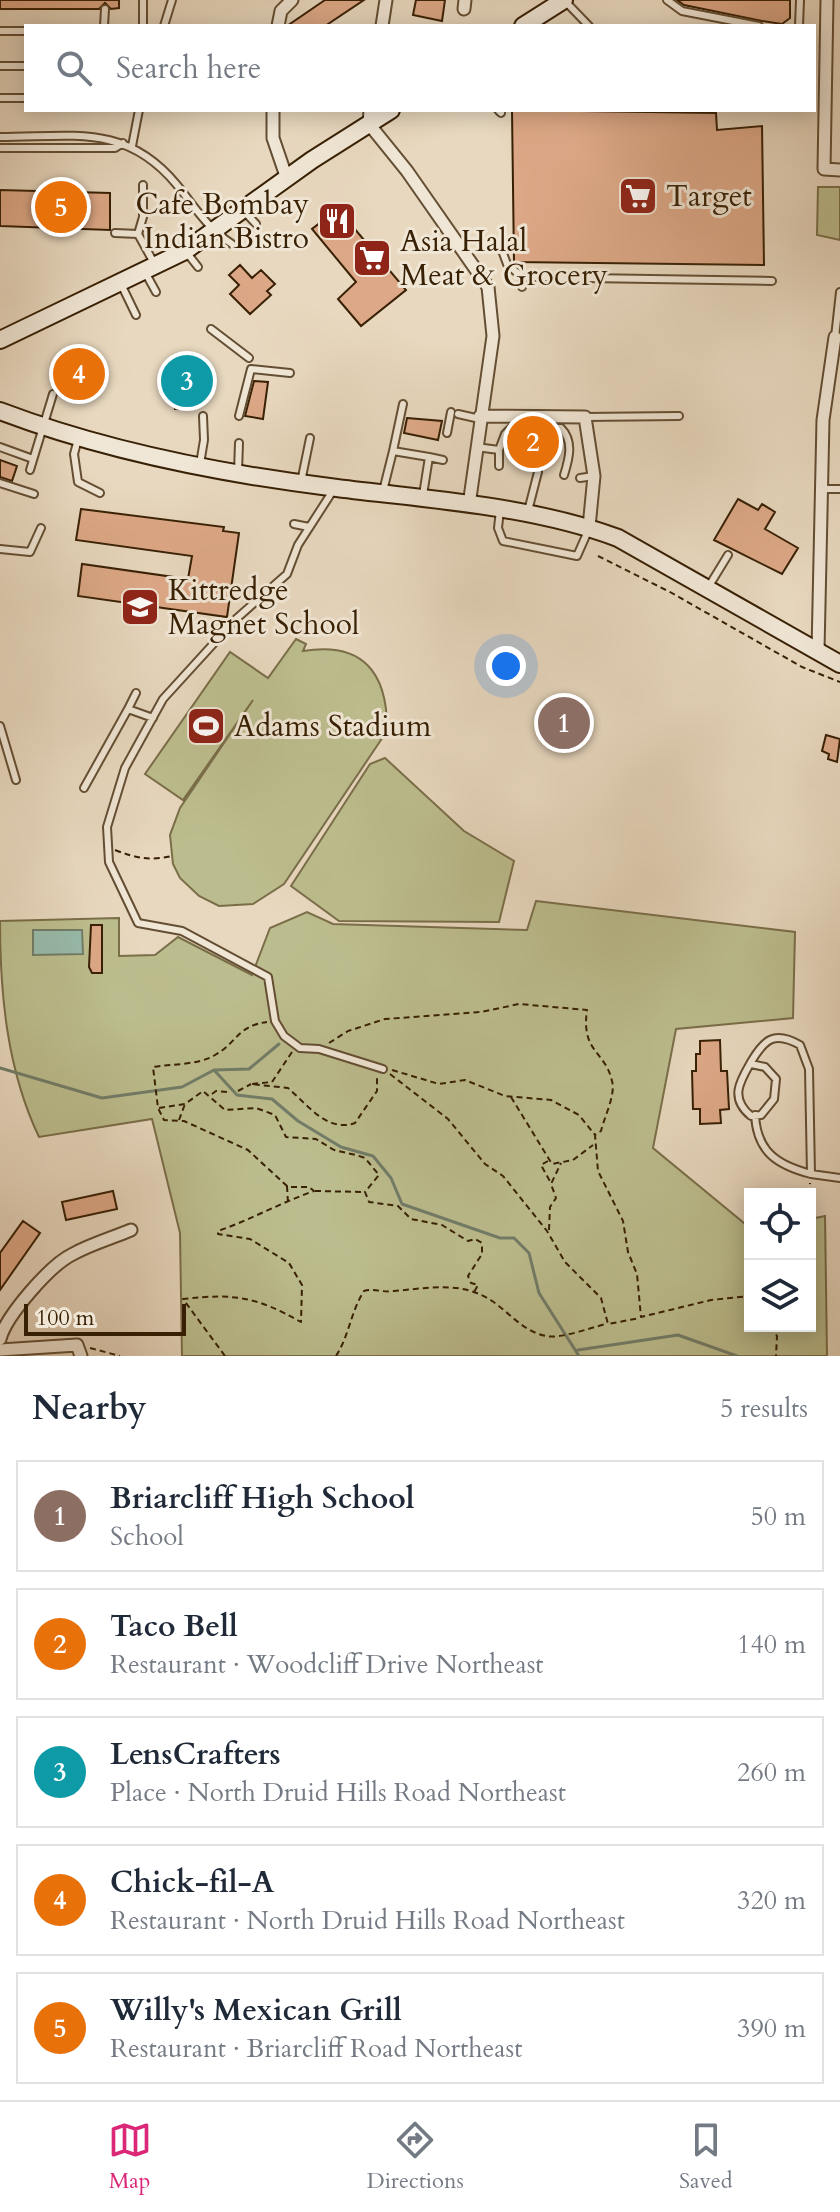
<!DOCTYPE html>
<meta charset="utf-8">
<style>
:root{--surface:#fff;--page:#f2f2f3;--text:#1f2937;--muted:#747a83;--line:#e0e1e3;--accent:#db2777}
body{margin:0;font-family:Cardo,serif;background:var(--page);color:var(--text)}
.controls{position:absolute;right:24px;bottom:24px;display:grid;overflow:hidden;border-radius:0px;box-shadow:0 4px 20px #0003}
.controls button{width:72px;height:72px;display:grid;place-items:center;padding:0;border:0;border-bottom:2px solid var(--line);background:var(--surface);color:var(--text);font:40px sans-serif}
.scale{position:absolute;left:24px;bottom:20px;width:162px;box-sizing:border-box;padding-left:8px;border:4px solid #382004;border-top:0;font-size:22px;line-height:28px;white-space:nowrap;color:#382004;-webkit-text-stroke:6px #f0e6d5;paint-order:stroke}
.you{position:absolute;left:506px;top:666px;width:28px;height:28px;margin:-20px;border:6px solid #fff;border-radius:50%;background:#1a73e8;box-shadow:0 0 0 12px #1a73e833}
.badge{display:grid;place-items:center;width:52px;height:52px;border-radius:50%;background:var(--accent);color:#fff;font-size:26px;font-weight:700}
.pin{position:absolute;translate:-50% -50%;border:4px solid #fff;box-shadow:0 2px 8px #0006}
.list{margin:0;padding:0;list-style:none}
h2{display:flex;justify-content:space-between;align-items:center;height:104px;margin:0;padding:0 32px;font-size:34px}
h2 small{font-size:26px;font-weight:400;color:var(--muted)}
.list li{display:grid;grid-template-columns:52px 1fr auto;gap:24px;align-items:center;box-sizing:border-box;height:112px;margin:0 16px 16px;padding:0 16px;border:2px solid var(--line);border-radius:0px}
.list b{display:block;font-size:30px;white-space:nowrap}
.list p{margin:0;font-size:26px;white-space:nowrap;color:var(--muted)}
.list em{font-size:26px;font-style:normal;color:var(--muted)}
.icon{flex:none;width:44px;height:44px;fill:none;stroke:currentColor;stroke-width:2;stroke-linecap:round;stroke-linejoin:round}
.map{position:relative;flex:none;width:840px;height:1356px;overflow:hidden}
.search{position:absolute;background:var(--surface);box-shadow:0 4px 20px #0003;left:24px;right:24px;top:24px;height:88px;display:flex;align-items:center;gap:20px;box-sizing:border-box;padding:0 28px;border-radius:0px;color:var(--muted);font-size:30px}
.sheet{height:744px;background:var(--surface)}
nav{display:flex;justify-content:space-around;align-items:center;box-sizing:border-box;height:112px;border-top:2px solid var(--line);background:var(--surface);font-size:22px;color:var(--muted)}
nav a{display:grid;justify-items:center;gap:4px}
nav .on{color:var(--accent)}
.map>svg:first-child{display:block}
.green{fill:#bcbd8e;stroke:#7a6e49;stroke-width:2}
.water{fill:#98bbab;stroke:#727d68;stroke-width:2}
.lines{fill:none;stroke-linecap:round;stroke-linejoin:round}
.stream{stroke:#727d68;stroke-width:3}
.building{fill:#dda887;stroke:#382004;stroke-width:2}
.service-casing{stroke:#644e33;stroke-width:10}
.minor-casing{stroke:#644e33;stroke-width:15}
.secondary-casing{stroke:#382004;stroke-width:20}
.path{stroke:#382004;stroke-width:2;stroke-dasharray:6 4;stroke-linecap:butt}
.service{stroke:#f0e6d5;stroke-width:6}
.minor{stroke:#f0e6d5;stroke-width:11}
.secondary{stroke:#f0e6d5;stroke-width:16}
.labels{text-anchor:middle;stroke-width:6;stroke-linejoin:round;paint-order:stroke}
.poi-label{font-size:30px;fill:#382004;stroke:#f0e6d5;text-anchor:start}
</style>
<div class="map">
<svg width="840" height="1356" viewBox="0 0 840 1356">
<rect width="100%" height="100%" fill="#e8d8bf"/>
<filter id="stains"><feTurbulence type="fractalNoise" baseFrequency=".0025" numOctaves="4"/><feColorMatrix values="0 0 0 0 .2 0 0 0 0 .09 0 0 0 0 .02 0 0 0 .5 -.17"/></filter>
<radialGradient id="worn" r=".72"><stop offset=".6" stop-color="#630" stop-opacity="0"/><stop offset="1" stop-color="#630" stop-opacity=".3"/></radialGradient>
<!-- green -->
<path class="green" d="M818,187H840V240L817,235Z
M296,639L306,644L303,651C363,641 388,673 387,731L284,884L253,904L219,906L199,896L180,878L173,864L170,835L180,808L253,700L183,800L145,774L230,652L268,678Z
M385,758L464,831L514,861L499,922L339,921L291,886L370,764Z
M536,901L795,932L793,1018L676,1029L653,1148L750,1228V1326H810V1219L825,1216L827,1356H182L180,1233L152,1119L39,1137C7,1070 0,994 0,921L119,918V956L155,955L178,937L252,975L270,928L307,912L333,924L527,930Z"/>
<!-- water -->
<path class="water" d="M33,930H82L83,954L33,955Z"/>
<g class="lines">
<!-- stream -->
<path class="stream" d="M0,1068L102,1098L182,1087L214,1070L237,1095L272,1099L298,1121L341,1147L373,1156L391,1178L402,1204L500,1238H514L529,1253L539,1293L579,1356
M214,1070L249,1069L279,1044
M578,1350L678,1335L737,1356"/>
</g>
<!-- building -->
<path class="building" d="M0,0H119V8L111,9L105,3L99,9H0Z
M325,0H364L325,26H287Z
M416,0H445L442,21L413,15Z
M677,0H790V18L782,24L762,21L684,5Z
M512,110L716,113L717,130L762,126L764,265L514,262Z
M0,190L110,193V230L0,226Z
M338,209L406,290L361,326L338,299L356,282L312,229Z
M240,265L252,278L261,270L275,284L267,291L271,295L250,314L230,294L239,285L229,275Z
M99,359L101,381L54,379V364Z
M204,363L209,394H206V400L188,401V408L175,409L174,397H167L165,369Z
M254,381L268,382L263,419L245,416Z
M407,418L442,421L438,440L404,433Z
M517,434H550V452L517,451Z
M0,460L17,466L12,481L0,477Z
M738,499L758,510L762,504L775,512L765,529L798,548L782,574L714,540Z
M81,509L224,527L223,531L239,533L227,617L78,596L82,564L188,579L192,556L76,540Z
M826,735L840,739L837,762L828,759L829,754L822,751Z
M91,925H102V973H92L89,967Z
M720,1040L721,1071H727L729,1109L720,1110L721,1123L700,1124V1109H693L692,1071H696V1054H700V1041Z
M113,1191L117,1209L66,1220L62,1202Z
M23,1221L40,1233L0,1290V1253Z"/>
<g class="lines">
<defs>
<path id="service" d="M564,0L589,26
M667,0L682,11L759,26
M104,26L105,9
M143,26V0
M164,26L172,0
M799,26L800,0
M0,31H26
M0,66H26
M0,98H26
M498,110L501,113
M0,137C73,137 126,123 177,185C195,207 207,228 232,244
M132,146L139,110
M0,148H115L123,143
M243,210L256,224
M115,233L138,234L154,263
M138,234L143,217V185
M500,245L507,264L522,277V287
M187,253L198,267
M145,272L156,292
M522,277L772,281
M121,284L136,315
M211,329L249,358
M835,337L840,292
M458,414L480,419
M239,416L251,369L290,373
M585,417L679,416
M447,433L451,412
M78,439L74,454L78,482L100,493
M0,447L33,459
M476,447L499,450V466
M499,450L505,434L511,428H561C574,441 569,459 564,475
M393,451L403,404
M429,457L443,460
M200,464L204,440L203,416
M30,470L53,394
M238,472L239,443
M580,478L594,476
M301,482L310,438
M0,483L34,494
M334,489L298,545L287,574L236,619L163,699L125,768L107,827L109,862L138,923L182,931L268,977L275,1021L284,1036L300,1048L319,1049L383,1069
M822,489H840
M383,491L393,451L429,457L423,495
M500,510L498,528L503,541L577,556L588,531
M528,511L538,472
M294,524L309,527
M0,549L30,552L41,528
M709,586L728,555
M136,693L128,709L153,718
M0,726L16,780
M84,788L128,709
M751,1064L765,1067L776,1079L774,1099L761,1115L751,1116C729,1098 740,1081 751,1062C764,1040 774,1030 800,1045L809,1069L811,1174L840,1178
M755,1115C757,1152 777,1165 811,1174"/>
<path id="minor" d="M827,0L824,169L840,170
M464,9L465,0
M278,26L281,11L292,0
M382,26L386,0
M273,110V138L287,179
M370,110L369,124L407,171L488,287L493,336L469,505
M480,416L585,417L594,476L589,527
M818,651L823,420L835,337
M0,1339C6,1316 50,1265 73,1254C91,1244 112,1238 131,1230
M0,1350L77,1345L81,1356"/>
<path id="secondary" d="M523,26L564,0
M0,340L185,251L312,160L391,110
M0,411C108,452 222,474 337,488C430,500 529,505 618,538L840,664"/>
</defs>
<!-- service casing -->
<use href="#service" class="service-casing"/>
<!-- minor casing -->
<use href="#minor" class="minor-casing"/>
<!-- secondary casing -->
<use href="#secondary" class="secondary-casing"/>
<!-- path -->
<path class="path" d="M598,556L670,592L802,667L840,682
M115,850C136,858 149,861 172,856
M329,1043L348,1031L385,1019L481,1012L519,1004L587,1010C581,1053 605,1050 612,1081C616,1094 604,1118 601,1131L595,1135L598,1171L623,1221L628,1252L637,1274L641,1317L711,1300L750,1296
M292,1052L272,1082L251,1084L288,1088C307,1104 327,1133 355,1123L377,1091V1076
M392,1070L439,1084L465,1080L505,1096L551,1100L579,1115L595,1135
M390,1074L448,1119L485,1164L503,1176L547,1231L565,1262L601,1298L608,1324L640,1318
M238,1091L251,1084
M212,1094L216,1091L228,1092
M511,1097L552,1164L573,1160L593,1145
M159,1108L185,1104L203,1091L225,1110L256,1108L275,1115L286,1137L316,1139L334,1150L356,1155L365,1158L379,1175L365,1192L369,1202L398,1206L411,1219L442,1225L468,1241L475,1239L482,1243V1254L468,1276L471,1283L478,1285L474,1292
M179,1120L185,1104
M548,1161L541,1165L551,1183
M287,1186L288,1203
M315,1191L364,1192
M809,1194L810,1183
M549,1230L550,1207L556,1198L551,1184L561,1163
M771,1326L777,1336L776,1356
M90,1348L120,1356
M225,1356L183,1299C234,1293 257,1297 301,1322L302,1285L289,1263L250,1239L218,1234V1231C250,1220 280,1203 314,1191L309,1187H288L248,1150L184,1121L164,1120L158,1108L153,1067C171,1064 199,1065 215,1055C238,1042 237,1026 267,1022
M336,1356C349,1336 351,1311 364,1291C375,1288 383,1293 394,1291C431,1288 467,1279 500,1307C514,1318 526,1332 546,1336C562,1339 589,1328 606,1324"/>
<!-- service -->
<use href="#service" class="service"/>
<!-- minor -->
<use href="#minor" class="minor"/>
<!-- secondary -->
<use href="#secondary" class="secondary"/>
</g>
<!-- icons -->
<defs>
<symbol id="supermarket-square" viewBox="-11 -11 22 22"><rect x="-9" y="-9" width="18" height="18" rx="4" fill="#8f2418" stroke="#f0e6d5"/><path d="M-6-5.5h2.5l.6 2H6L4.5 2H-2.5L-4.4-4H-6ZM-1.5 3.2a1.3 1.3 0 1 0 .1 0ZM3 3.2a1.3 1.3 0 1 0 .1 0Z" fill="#fff"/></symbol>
<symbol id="restaurant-square" viewBox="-11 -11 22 22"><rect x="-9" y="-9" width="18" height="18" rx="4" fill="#8f2418" stroke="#f0e6d5"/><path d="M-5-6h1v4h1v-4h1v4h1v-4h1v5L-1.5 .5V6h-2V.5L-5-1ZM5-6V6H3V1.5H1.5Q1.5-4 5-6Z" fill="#fff"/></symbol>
<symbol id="school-square" viewBox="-11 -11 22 22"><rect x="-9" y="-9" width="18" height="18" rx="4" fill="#8f2418" stroke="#f0e6d5"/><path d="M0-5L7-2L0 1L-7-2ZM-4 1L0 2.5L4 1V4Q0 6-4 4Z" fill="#fff"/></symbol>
<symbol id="stadium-square" viewBox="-11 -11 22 22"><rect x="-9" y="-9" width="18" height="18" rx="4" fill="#8f2418" stroke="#f0e6d5"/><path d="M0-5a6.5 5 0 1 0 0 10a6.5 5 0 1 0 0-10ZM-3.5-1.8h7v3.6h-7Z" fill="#fff"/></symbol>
</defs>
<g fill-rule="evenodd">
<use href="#supermarket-square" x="616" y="174" width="44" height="44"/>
<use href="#restaurant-square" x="315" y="199" width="44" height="44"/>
<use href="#supermarket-square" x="350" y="236" width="44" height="44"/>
<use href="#school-square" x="118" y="585" width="44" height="44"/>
<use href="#stadium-square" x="184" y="704" width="44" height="44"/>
</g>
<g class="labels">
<!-- poi labels -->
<g class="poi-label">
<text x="666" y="206">Target</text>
<text x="309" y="214" text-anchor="end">Cafe Bombay<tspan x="309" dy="34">Indian Bistro</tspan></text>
<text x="400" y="251">Asia Halal<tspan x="400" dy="34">Meat &amp; Grocery</tspan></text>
<text x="168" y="600">Kittredge<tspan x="168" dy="34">Magnet School</tspan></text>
<text x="234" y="736">Adams Stadium</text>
</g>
</g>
<rect width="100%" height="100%" filter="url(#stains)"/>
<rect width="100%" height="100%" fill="url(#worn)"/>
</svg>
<div class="controls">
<button><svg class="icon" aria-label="locate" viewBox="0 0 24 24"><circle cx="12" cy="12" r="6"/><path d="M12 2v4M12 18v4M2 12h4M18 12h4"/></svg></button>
<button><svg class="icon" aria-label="layers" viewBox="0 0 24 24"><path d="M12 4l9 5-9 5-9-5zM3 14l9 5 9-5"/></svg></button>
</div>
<div class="scale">100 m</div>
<div class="you"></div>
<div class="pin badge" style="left:564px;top:723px;background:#8d6e63">1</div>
<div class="pin badge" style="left:533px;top:442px;background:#e8710a">2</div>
<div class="pin badge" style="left:187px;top:381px;background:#0f9aa8">3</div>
<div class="pin badge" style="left:79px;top:374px;background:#e8710a">4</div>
<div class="pin badge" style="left:61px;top:207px;background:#e8710a">5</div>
<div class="search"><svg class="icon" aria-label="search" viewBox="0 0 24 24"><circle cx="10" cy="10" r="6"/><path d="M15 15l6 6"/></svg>Search here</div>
</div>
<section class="sheet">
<h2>Nearby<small>5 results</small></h2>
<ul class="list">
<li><span class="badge" style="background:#8d6e63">1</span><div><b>Briarcliff High School</b><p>School</p></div><em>50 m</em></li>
<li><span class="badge" style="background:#e8710a">2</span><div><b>Taco Bell</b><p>Restaurant · Woodcliff Drive Northeast</p></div><em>140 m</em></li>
<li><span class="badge" style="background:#0f9aa8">3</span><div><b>LensCrafters</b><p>Place · North Druid Hills Road Northeast</p></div><em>260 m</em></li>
<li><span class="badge" style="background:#e8710a">4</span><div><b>Chick-fil-A</b><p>Restaurant · North Druid Hills Road Northeast</p></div><em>320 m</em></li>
<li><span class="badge" style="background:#e8710a">5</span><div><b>Willy's Mexican Grill</b><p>Restaurant · Briarcliff Road Northeast</p></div><em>390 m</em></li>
</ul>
</section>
<nav>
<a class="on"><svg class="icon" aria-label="map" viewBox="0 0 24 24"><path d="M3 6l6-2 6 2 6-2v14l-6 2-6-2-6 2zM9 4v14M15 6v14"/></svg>Map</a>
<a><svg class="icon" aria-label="directions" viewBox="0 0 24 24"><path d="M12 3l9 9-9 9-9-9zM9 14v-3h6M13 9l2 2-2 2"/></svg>Directions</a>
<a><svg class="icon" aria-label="saved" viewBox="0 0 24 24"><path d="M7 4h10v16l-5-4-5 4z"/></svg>Saved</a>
</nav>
